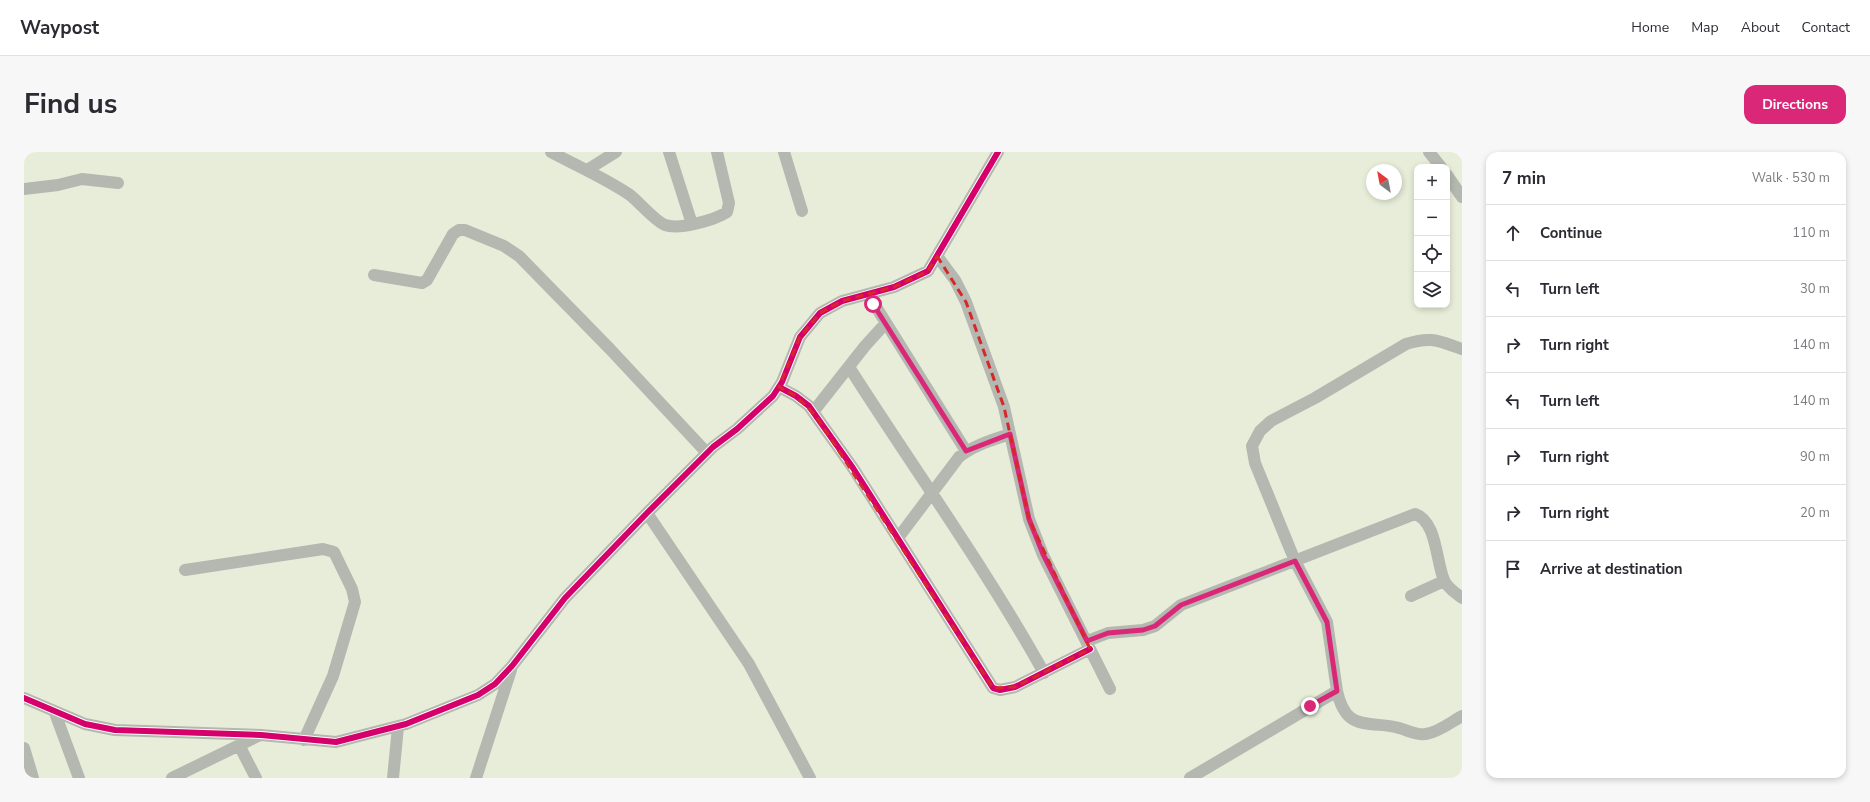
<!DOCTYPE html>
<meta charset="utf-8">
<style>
:root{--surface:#fff;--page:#f7f7f7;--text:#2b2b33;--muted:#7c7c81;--line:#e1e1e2;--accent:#db2777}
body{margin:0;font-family:"Nunito Sans",sans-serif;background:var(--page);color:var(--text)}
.controls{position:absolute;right:12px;top:12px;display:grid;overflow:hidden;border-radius:8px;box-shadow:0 2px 6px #0003}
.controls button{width:36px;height:36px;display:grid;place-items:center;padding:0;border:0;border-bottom:1px solid var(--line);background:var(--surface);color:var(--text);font:20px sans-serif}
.compass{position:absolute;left:1342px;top:12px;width:36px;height:36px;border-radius:50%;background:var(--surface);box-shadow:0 2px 6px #0003;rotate:328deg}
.stop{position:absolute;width:12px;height:12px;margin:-9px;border:3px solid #db2777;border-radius:50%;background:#fff}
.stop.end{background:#db2777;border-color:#fff;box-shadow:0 1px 4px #0008}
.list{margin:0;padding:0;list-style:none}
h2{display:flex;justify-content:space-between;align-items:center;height:52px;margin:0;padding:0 16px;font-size:17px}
h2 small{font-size:13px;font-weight:400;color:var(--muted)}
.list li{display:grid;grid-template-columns:26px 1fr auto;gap:12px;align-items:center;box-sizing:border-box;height:56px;padding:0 16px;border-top:1px solid var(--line)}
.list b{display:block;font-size:15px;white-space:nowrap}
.list em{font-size:13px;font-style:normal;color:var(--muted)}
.icon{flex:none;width:22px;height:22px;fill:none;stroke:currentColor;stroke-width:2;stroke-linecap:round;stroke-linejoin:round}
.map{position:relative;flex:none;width:1438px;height:626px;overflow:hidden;border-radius:12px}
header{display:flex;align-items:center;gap:24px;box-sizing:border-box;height:56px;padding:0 20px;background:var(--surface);border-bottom:1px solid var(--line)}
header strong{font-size:19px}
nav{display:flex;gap:22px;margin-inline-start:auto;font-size:14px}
.intro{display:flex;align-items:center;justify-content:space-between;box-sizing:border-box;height:96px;padding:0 24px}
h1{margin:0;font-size:28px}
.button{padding:10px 18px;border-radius:12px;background:var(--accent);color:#fff;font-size:14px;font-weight:700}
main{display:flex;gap:24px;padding:0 24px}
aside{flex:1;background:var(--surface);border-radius:12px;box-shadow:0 2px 6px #0003}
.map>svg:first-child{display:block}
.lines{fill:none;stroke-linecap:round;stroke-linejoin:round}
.minor{stroke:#b4b8b1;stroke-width:12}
.cycleway-casing{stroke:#fdfff7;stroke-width:8}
.cycleway{stroke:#d6006c;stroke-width:6}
.route{stroke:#db2777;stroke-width:5}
.marked{fill:none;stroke:#d62828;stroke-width:3;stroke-dasharray:8 5;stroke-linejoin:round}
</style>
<header>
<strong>Waypost</strong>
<nav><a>Home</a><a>Map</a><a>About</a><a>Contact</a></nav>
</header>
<div class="intro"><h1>Find us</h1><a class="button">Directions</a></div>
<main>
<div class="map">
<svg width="1438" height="626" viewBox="0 0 1438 626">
<rect width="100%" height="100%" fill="#e8edd9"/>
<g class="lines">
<!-- minor -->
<path class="minor" d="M527,0C553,14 581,26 606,43C615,50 631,69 641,73C655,78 691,68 703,60L705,51L693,0
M645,0L668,72
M760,0L778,59
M1405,0L1417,15
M563,18L592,0
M1423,23L1438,45
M0,37L34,33L58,27L94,31
M913,104L931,128L942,150L980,255L1005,367L1019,403L1086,537
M350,123L398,131L403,128L429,82L435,78H441L480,94L495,104L585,196L683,301
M844,142L942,299
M1438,197C1414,189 1408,184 1382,192L1291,246L1247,269L1236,279L1228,294L1231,311L1271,409L1303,470L1313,539C1315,548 1319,560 1327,566C1339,575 1361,571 1375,576C1383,578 1394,584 1402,582C1415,580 1427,570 1438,564
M825,215C890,317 961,415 1020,521
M755,235L772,244L785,254L792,264L829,316L969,536L976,538L991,535L1066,497
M789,260L841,194L861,172
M623,361L725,512L786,626
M874,386L935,305C950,293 968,288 986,282
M161,418L299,397L310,400L328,437L331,450L309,524L280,588
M1387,444L1420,429
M1063,489L1084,481L1119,478L1131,474L1157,453L1391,362C1413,369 1412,410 1420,428C1423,436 1432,441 1438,446
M0,546L61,572L91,578L237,583L312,590L382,572L454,543L471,532L488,514L541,446L623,361L689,295L713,277L749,244L758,230L776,185L796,161L818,149L870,135L904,119L974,0
M31,561L55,626
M215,593L232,626
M0,596L9,626
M148,626L236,583
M369,626L374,575
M452,626L487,518
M1166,626L1313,539"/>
<defs>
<path id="cycleway" d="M755,235L772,244L785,254L792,264L829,316L969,536L976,538L991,535L1066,497
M0,546L61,572L91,578L237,583L312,590L382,572L454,543L471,532L488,514L541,446L623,361L689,295L713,277L749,244L758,230L776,185L796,161L818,149L870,135L904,119L974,0"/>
</defs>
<!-- cycleway casing -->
<use href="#cycleway" class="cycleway-casing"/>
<!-- cycleway -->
<use href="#cycleway" class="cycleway"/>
</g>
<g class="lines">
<!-- route -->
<path class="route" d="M849,152L942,299L986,282L1005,367L1019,402L1063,489L1084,481L1119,478L1131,474L1157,453L1271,409L1303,470L1313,539L1286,554"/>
</g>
<!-- marked area -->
<path class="marked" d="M913,104L942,150L980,255L1005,367L1066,497L991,535L969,536L792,264L772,244L755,235L776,185L796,161L818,149L870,135L896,123L904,119Z"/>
</svg>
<div class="controls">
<button>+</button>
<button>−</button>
<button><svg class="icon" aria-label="locate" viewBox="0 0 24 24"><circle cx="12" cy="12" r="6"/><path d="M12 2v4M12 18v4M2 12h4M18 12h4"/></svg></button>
<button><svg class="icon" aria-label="layers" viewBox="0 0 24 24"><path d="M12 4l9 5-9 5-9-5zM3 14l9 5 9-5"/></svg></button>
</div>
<svg class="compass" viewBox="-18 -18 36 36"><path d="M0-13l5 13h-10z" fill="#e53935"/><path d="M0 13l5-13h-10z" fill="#7c7c81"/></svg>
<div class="stop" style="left:849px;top:152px"></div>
<div class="stop end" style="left:1286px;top:554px"></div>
</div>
<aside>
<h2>7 min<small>Walk · 530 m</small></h2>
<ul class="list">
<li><svg class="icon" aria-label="ahead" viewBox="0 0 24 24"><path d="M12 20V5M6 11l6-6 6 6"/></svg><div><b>Continue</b></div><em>110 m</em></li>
<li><svg class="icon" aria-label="left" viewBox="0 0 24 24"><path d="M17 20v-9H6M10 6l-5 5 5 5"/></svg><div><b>Turn left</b></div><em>30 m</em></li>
<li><svg class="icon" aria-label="right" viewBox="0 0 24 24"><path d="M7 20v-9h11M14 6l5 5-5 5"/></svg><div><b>Turn right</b></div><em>140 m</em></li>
<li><svg class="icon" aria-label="left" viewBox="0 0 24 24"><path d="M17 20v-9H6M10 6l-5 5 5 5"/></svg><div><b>Turn left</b></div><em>140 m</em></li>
<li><svg class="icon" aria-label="right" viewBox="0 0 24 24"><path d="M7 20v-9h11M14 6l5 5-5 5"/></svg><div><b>Turn right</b></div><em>90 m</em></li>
<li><svg class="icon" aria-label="right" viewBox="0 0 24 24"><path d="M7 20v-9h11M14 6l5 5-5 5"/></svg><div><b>Turn right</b></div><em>20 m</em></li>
<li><svg class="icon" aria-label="arrive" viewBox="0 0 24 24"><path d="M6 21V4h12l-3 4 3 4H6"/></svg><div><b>Arrive at destination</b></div></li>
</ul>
</aside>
</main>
